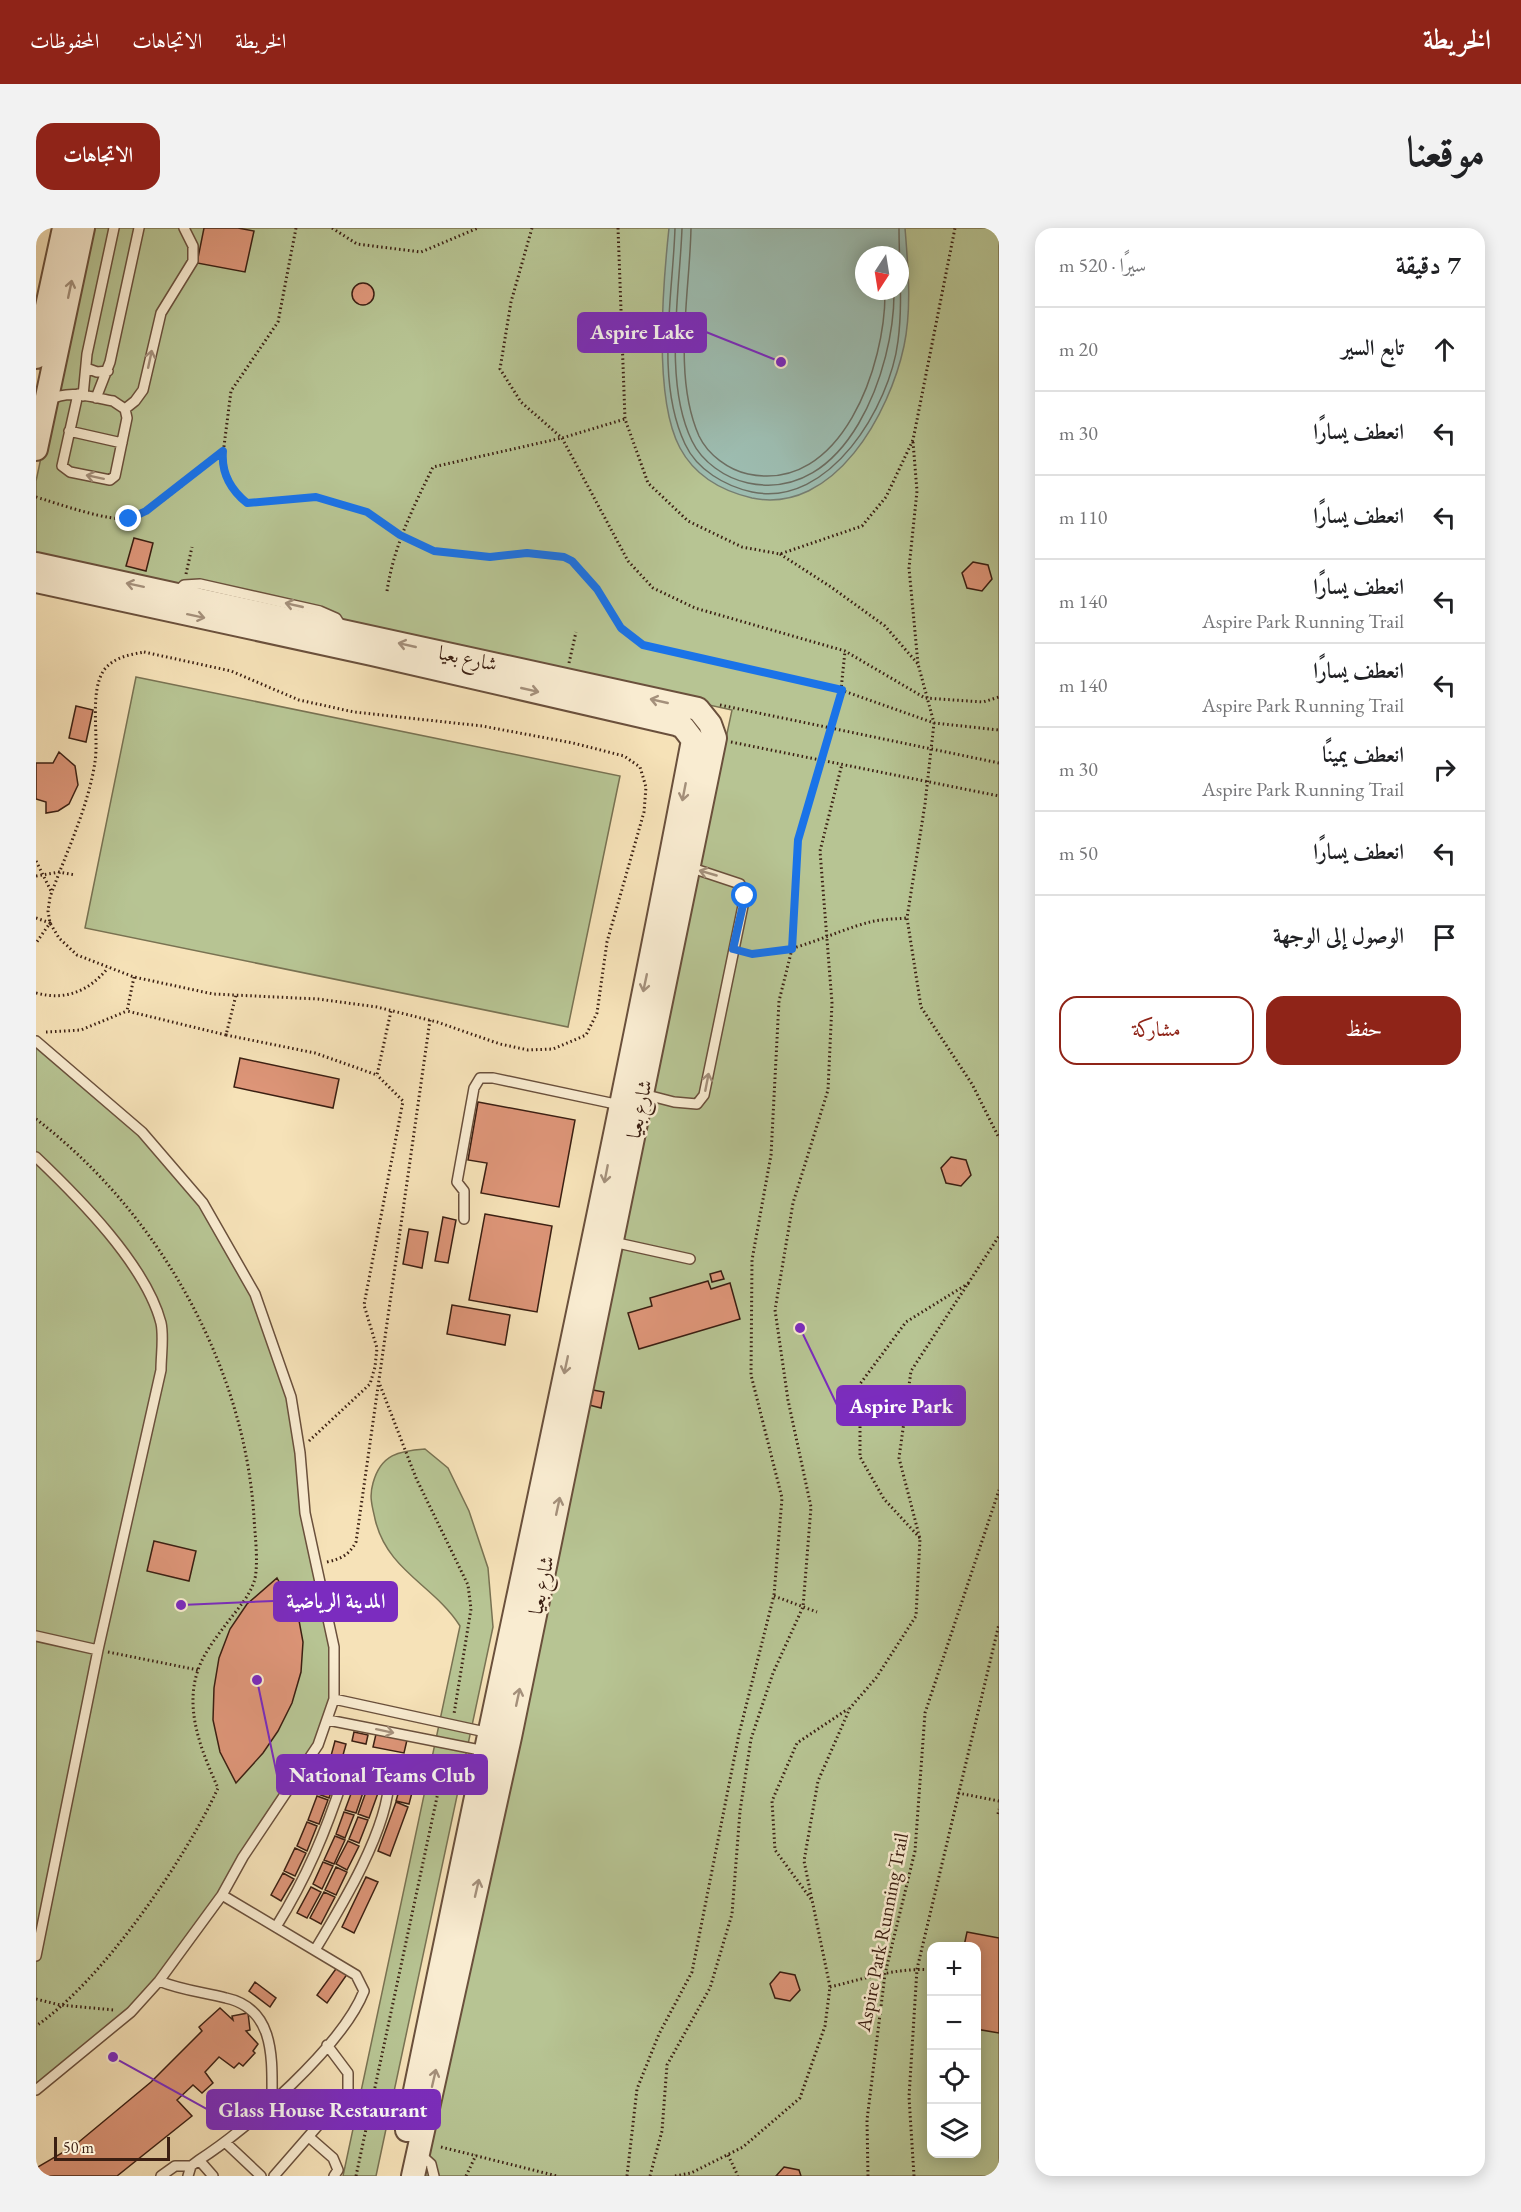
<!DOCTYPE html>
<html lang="ar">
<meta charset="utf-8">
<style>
:root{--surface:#fff;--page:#f2f2f2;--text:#202124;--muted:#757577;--line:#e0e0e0;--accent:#8f2418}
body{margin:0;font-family:"EB Garamond",Amiri,serif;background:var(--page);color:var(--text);direction:rtl}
.controls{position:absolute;right:18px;bottom:18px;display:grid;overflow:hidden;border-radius:12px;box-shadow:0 3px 15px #0003}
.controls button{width:54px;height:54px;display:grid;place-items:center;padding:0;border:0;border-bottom:2px solid var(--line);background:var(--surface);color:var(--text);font:30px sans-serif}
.compass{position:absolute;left:819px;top:18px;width:54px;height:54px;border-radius:50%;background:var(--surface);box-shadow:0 3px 15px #0003;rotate:192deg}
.scale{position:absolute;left:18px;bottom:15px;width:116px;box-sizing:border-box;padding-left:6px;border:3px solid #3b1f12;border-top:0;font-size:16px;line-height:21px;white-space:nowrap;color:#3b1f12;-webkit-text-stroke:4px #f9ecd1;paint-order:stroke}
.stop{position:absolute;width:18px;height:18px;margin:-14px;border:4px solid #1a73e8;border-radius:50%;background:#fff}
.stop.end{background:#1a73e8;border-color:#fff;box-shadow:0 2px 6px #0008}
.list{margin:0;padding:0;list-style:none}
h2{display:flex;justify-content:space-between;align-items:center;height:78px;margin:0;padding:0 24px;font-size:26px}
h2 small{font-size:20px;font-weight:400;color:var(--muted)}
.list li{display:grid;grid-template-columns:39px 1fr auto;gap:18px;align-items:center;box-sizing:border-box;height:84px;padding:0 24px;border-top:2px solid var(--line)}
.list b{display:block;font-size:22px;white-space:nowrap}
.list p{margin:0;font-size:20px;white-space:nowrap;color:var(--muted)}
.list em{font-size:20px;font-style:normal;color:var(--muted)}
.actions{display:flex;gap:12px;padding:18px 24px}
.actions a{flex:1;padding:14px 0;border:2px solid var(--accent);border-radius:18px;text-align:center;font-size:21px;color:var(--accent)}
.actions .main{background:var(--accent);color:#fff}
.icon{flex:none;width:33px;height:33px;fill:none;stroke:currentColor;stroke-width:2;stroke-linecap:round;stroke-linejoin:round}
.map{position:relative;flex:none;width:963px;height:1948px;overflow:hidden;direction:ltr;border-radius:18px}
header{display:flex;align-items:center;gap:36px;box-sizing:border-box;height:84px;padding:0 30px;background:var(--accent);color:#fff}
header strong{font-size:28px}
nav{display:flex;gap:33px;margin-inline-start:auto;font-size:21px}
.intro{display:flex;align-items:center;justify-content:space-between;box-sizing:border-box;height:144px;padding:0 36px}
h1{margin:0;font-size:42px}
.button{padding:15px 27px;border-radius:18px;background:var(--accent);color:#fff;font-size:21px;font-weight:700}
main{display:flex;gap:36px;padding:0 36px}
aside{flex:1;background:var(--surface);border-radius:18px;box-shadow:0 3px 15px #0003}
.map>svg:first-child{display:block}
.green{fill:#b7c493;stroke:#797252;stroke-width:1.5;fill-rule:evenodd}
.water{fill:#9dbdb1;stroke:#767e71;stroke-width:1.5;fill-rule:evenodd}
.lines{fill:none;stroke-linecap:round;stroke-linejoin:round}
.shore{stroke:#6c6e62;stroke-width:1.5}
.building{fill:#dd9578;stroke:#3b1f12;stroke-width:1.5}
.service-casing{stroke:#6a503c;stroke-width:12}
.tertiary-casing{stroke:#6a503c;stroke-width:26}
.path{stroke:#3b1f12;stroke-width:3;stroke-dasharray:1.5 3;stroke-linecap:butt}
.service{stroke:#f9ecd1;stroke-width:9}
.tertiary{stroke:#f9ecd1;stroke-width:22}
.oneway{stroke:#a4907b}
.route{stroke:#1a73e8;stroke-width:8}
.labels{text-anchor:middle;stroke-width:5;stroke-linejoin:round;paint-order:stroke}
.street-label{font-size:20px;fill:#3b1f12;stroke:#f9ecd1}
.leader{fill:none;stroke:#7b2cbf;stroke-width:2}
.callout-dot{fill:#7b2cbf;stroke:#f9ecd1;stroke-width:2}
.callout{fill:#7b2cbf;stroke:#7b2cbf;stroke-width:2}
.callout-label{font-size:21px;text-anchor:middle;font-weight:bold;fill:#fff}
</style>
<header>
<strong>الخريطة</strong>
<nav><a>الخريطة</a><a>الاتجاهات</a><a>المحفوظات</a></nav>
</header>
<div class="intro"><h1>موقعنا</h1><a class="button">الاتجاهات</a></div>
<main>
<aside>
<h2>7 دقيقة<small>سيرًا · 520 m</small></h2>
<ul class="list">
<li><svg class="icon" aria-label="ahead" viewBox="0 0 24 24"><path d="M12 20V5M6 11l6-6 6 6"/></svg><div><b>تابع السير</b></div><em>20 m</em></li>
<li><svg class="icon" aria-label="left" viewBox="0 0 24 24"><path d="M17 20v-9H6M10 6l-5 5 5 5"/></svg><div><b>انعطف يسارًا</b></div><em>30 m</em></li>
<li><svg class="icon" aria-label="left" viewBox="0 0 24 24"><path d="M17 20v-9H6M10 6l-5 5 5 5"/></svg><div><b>انعطف يسارًا</b></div><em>110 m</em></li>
<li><svg class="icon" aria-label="left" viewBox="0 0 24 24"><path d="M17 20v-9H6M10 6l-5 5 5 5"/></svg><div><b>انعطف يسارًا</b><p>Aspire Park Running Trail</p></div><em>140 m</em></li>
<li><svg class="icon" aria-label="left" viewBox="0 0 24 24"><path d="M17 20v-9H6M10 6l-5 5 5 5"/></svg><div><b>انعطف يسارًا</b><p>Aspire Park Running Trail</p></div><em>140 m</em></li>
<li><svg class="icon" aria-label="right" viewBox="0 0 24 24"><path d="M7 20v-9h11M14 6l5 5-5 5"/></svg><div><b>انعطف يمينًا</b><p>Aspire Park Running Trail</p></div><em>30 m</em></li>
<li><svg class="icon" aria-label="left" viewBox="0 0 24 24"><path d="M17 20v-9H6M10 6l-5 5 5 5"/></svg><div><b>انعطف يسارًا</b></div><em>50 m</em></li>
<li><svg class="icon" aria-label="arrive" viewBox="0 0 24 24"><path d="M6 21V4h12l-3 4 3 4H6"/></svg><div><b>الوصول إلى الوجهة</b></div></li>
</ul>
<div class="actions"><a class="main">حفظ</a><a>مشاركة</a></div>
</aside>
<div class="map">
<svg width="963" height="1948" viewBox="0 0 963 1948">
<rect width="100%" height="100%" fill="#f6e2b8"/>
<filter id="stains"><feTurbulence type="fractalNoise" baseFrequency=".00333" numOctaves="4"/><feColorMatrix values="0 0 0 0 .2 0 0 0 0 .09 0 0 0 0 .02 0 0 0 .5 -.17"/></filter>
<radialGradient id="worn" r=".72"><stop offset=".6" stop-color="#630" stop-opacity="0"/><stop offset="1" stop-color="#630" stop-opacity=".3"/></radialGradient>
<!-- green -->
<path class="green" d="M54,0H963V1948H385L696,482L0,329V253ZM828,27H864V63H828ZM896,1718H940V1926H896Z
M100,449L584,548L532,799L49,700Z
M0,813L106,904L167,975L219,1066L255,1169L269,1285L298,1419L292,1492L186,1667L95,1784L0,1862Z
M389,1221L412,1240L433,1283L452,1340L457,1399L340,1948H307L424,1398C398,1357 351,1343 339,1291C336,1277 333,1269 337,1255C345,1226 363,1223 389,1221Z"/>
<!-- water -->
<path class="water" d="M633,0H869C872,38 876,80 868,118C854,184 799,287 716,270C686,263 659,248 644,220C617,170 627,56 633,0ZM828,27H864V63H828Z"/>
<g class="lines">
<!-- shore -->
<path class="shore" d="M639,0C637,67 619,152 649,216C661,242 689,258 716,264C794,280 854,178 862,113C867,75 863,38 863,0
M646,0C644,62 627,154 656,213C666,234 689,250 712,255C811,276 859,140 858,63
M655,0C654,64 636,147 663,208C672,227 693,242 712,246C806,266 850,136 849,63"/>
</g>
<!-- building -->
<path class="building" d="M168,0H202L218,3L209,44L161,35Z
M316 66a11 11 0 1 1 22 0a11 11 0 1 1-22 0Z
M98,310L117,315L110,343L90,338Z
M937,334L952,337L956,351L946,363L931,360L926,345Z
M40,478L57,482L50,514L33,510Z
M23,524L39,538L42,557L33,576L22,583L10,585V574L0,571V535H17Z
M204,830L303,851L297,880L198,859Z
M442,874L539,892L523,979L445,965L451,935L432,932Z
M915,929L930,932L935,947L925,958L910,955L905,940Z
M449,986L516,998L501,1084L433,1072Z
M407,989L420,992L412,1035L399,1033Z
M373,1001L392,1004L386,1040L367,1036Z
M685,1043L688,1051L676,1054L674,1046Z
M672,1053L675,1061L694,1055L704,1091L603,1121L592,1085L616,1078L614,1070Z
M416,1077L474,1087L469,1117L411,1106Z
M557,1162L568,1164L565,1180L553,1177Z
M118,1313L160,1323L153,1353L111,1343Z
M241,1350L262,1387L267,1414L265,1444L256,1475L242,1503L227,1525L200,1555L184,1524L177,1492L178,1460L183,1430L194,1401L211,1376Z
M318,1504L332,1507L330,1516L316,1513Z
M340,1506L371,1512L368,1525L337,1519Z
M299,1513L310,1516L303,1542L292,1539Z
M370,1538L382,1542L373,1576L360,1573Z
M291,1540L302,1544L293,1570L282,1566Z
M322,1547L332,1550L320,1585L309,1582Z
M335,1550L346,1554L333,1590L322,1586Z
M281,1568L292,1572L283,1596L272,1592Z
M360,1574L372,1579L354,1628L342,1623Z
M308,1584L318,1587L309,1610L300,1606Z
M322,1589L332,1592L323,1615L313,1611Z
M271,1594L281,1598L271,1623L261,1618Z
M299,1608L309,1612L298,1636L288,1632Z
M312,1613L323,1618L311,1642L300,1636Z
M259,1620L270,1625L259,1648L248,1643Z
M287,1634L297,1638L286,1661L277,1656Z
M300,1639L311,1644L300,1667L289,1662Z
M247,1645L258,1651L245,1673L235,1667Z
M330,1649L342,1654L318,1705L306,1699Z
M275,1659L285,1664L271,1690L261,1685Z
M288,1664L299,1669L285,1696L274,1690Z
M931,1704L963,1710V1805L940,1801V1718H928Z
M302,1738L312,1745L291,1775L281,1767Z
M744,1744L759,1747L764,1762L754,1773L739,1770L734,1756Z
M219,1754L240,1770L234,1779L213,1763Z
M184,1780L197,1792L196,1788L212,1785L214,1802L210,1803L222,1816L217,1823L219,1825L207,1838L203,1835L198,1840L183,1829L169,1844L177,1855L166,1865L157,1857L141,1872L156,1888L81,1948H0V1940L38,1918L115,1854L166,1803L163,1799Z
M748,1939L763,1942L765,1948H740Z"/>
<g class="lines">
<defs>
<path id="service" d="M50,140L61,144L72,143
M47,168L51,126L78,0
M60,170L74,134L103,0
M13,172C34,161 55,169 77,173L89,181L91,190L79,248L74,252L34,244L26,238L42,166
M89,181L99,173L107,162L125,85L157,33V18L148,0
M33,203L86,215
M139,366L148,357L164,356L284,383L300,390L305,398
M0,813L106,904L167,975L219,1066L255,1169L264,1225L269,1285L298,1419V1471L282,1517L207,1629L186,1667L123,1753L95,1784L0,1862
M607,866L638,874L661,876L668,867L709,668L704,656L653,639
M0,929C42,969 110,1037 125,1095C128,1109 125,1127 125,1142L62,1422L0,1728
M428,991V963L421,954L438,860L444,850H457L584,877
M577,1014L654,1031
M0,1408L62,1422
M298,1471L454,1505
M292,1492L449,1523
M240,1699C271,1649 290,1603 308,1548L314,1539C330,1534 342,1538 353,1550C353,1600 305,1679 279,1722
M123,1753C145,1762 166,1764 190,1770C240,1781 236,1832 236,1873
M273,1909L297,1930L302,1942L298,1948
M190,1915L225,1948
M384,1926L395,1936L398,1948
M163,1932C212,1901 307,1817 328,1763L320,1747L186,1667
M125,1948L139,1938H155
M152,1948L155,1938L163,1932L177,1948
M238,1948L312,1863V1845L291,1817"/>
<path id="tertiary" d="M0,129L28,0
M0,221L47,0
M0,336L662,481L674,496L679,510L474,1509L377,1948
M0,353L336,426L640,496L647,499L657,512C569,977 465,1439 371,1902"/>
</defs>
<!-- service casing -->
<use href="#service" class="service-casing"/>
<!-- tertiary casing -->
<use href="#tertiary" class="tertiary-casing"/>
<!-- path -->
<path class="path" d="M260,0L242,94L195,163L186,234L197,263L211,275L280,269L331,284L364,307L398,323L454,329L491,325L528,329L536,333L561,361L585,401L607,417L805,462L898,495L963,502
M296,0L321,16L385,24L442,0
M496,0L475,74L464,141L485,174L526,210L592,333L617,360L659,380L809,423L889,470L947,474L963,469
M582,0L589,191L612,255L652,293L706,319L744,326L826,298L850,269L877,212L919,0
M877,214L881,263L873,340L882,436L898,495L889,576L871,690L885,779L936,856L963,910
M0,269C20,275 76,295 94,290C118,285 166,240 187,223
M744,326L795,359L849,398L882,436
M150,346L156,319
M351,363C358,317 377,280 397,239L526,210L589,191
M108,424L195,443L263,472L318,484L446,498L537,515L588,528L604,539L610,559L608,584L571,714L561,785L550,807L517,821L492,822L464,816L401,794L341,779L282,771L177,766L98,749L41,727L23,710L14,695L12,683L14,669C30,625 52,580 59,534C63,508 53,464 68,442C78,429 93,427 108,424Z
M533,435L540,404
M684,477L963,535
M695,514L963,568
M0,633L15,663
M0,648L23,644L39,647
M0,690L14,695L0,715
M707,724C745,733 797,703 834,694C846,691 859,691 871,690
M98,749L91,783L190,807L200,767
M0,765C30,773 53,763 72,740
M10,804L45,802L91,783
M190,807L279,825L341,847L355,783
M0,891C121,983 209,1137 218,1290C219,1307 223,1339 218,1354C212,1371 198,1385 188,1399C178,1412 167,1427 162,1442C148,1482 166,1524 182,1560C149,1632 66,1753 0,1798
M344,1157L380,1250L432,1357L435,1381L418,1486
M273,1213L334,1156L339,1139L341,1120L328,1077L367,873L341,847
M884,1310L848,1271L824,1229V1156L870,1094L933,1055
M291,1334C305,1331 313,1327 320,1314L394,792
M738,1368L781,1384
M72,1424L162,1442
M922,1565L963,1573
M962,1586L963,1581
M775,1671L739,1622L736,1573L761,1515L812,1481
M794,1759C827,1751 862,1739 896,1742
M0,1771L24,1777L78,1782
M405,1919L521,1948
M692,1927L702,1948
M320,1948L410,1527
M430,1948L440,1927
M591,1948L601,1861L623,1806L656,1744L703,1506L738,1367L746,1270L715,1147L716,1032L735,927L743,773L756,721L762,612L805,462L809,423
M614,1948L626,1903L631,1837L674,1760L696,1686L704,1583L715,1511L737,1445L767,1379L775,1279L752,1172L739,1082L757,975L792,862L796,775L784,623L806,536
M639,1948L655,1945L707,1919L764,1870L789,1798L794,1759L768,1633L782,1553L814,1480L840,1450L880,1388L884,1311L863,1230L875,1143L963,1008
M832,1948L831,1892L849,1746L879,1623L889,1485L963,1262
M878,1948L873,1869L881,1741L963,1396"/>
<!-- service -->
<use href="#service" class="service"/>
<!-- tertiary -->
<use href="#tertiary" class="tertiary"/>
</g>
<!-- one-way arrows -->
<defs><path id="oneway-shaft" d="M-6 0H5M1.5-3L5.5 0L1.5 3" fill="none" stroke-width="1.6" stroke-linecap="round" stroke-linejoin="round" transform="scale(1.5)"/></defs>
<g class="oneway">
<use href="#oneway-shaft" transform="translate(34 61) rotate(-78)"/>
<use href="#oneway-shaft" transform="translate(114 131) rotate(-78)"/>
<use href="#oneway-shaft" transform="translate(59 249) rotate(-168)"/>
<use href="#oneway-shaft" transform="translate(99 357) rotate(-168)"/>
<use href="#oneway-shaft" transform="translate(258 377) rotate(-167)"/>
<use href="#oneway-shaft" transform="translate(160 388) rotate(12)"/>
<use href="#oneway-shaft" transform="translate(371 417) rotate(-167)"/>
<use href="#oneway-shaft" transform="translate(494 462) rotate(13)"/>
<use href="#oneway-shaft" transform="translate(623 473) rotate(-167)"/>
<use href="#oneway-shaft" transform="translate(648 564) rotate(101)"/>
<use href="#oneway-shaft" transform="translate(672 645) rotate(-164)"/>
<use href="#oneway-shaft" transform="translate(609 755) rotate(102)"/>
<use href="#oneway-shaft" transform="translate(671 854) rotate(-79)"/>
<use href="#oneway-shaft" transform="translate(570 946) rotate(101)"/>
<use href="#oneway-shaft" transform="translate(530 1137) rotate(102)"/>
<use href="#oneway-shaft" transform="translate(522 1278) rotate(-78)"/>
<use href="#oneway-shaft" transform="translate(482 1469) rotate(-78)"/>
<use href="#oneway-shaft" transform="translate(349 1503) rotate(12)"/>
<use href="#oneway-shaft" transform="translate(441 1660) rotate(-77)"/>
<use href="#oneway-shaft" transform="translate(398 1850) rotate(-77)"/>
</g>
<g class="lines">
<!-- route -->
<path class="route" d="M93,291L110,283L187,223C185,245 195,262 211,275L280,269L331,284L364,307L398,323L454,329L491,325L528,329L536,333L561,361L585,400L607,417L806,462L762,612L756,721L716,726L697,721L709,668"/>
</g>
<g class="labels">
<!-- street labels -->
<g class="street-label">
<text transform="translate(432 430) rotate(12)" y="7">شارع بعيا</text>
<text transform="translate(603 881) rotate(-78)" y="7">شارع بعيا</text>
<text transform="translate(505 1357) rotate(-78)" y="7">شارع بعيا</text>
<text transform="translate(846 1704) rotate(-79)" y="7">Aspire Park Running Trail</text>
</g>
</g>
<!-- callouts -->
<path class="leader" d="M745 134L670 104M764 1100L801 1177M145 1377L238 1373M221 1452L241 1547M77 1829L171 1881"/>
<g class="callout-dot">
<circle cx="745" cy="134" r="6"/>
<circle cx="764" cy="1100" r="6"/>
<circle cx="145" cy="1377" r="6"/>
<circle cx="221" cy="1452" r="6"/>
<circle cx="77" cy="1829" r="6"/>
</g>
<g class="callout">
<rect x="542" y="85" width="128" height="39" rx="6"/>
<rect x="801" y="1158" width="128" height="39" rx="6"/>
<rect x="238" y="1354" width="123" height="39" rx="6"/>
<rect x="241" y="1527" width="210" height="39" rx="6"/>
<rect x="171" y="1862" width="233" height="39" rx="6"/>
</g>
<g class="callout-label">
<text x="606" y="111">Aspire Lake</text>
<text x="865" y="1185">Aspire Park</text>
<text x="300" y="1380">المدينة الرياضية</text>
<text x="346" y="1554">National Teams Club</text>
<text x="287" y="1889">Glass House Restaurant</text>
</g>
<rect width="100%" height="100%" filter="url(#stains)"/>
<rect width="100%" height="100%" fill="url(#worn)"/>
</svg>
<div class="controls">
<button>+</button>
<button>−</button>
<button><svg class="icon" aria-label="locate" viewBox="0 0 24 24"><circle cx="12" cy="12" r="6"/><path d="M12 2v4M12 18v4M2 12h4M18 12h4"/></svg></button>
<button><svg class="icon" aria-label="layers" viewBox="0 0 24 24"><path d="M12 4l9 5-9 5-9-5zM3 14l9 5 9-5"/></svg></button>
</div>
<svg class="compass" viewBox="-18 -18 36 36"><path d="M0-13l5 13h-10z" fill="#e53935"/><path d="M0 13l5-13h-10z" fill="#757577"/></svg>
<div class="scale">50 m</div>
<div class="stop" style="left:709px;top:668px"></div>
<div class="stop end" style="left:93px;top:291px"></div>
</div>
</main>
